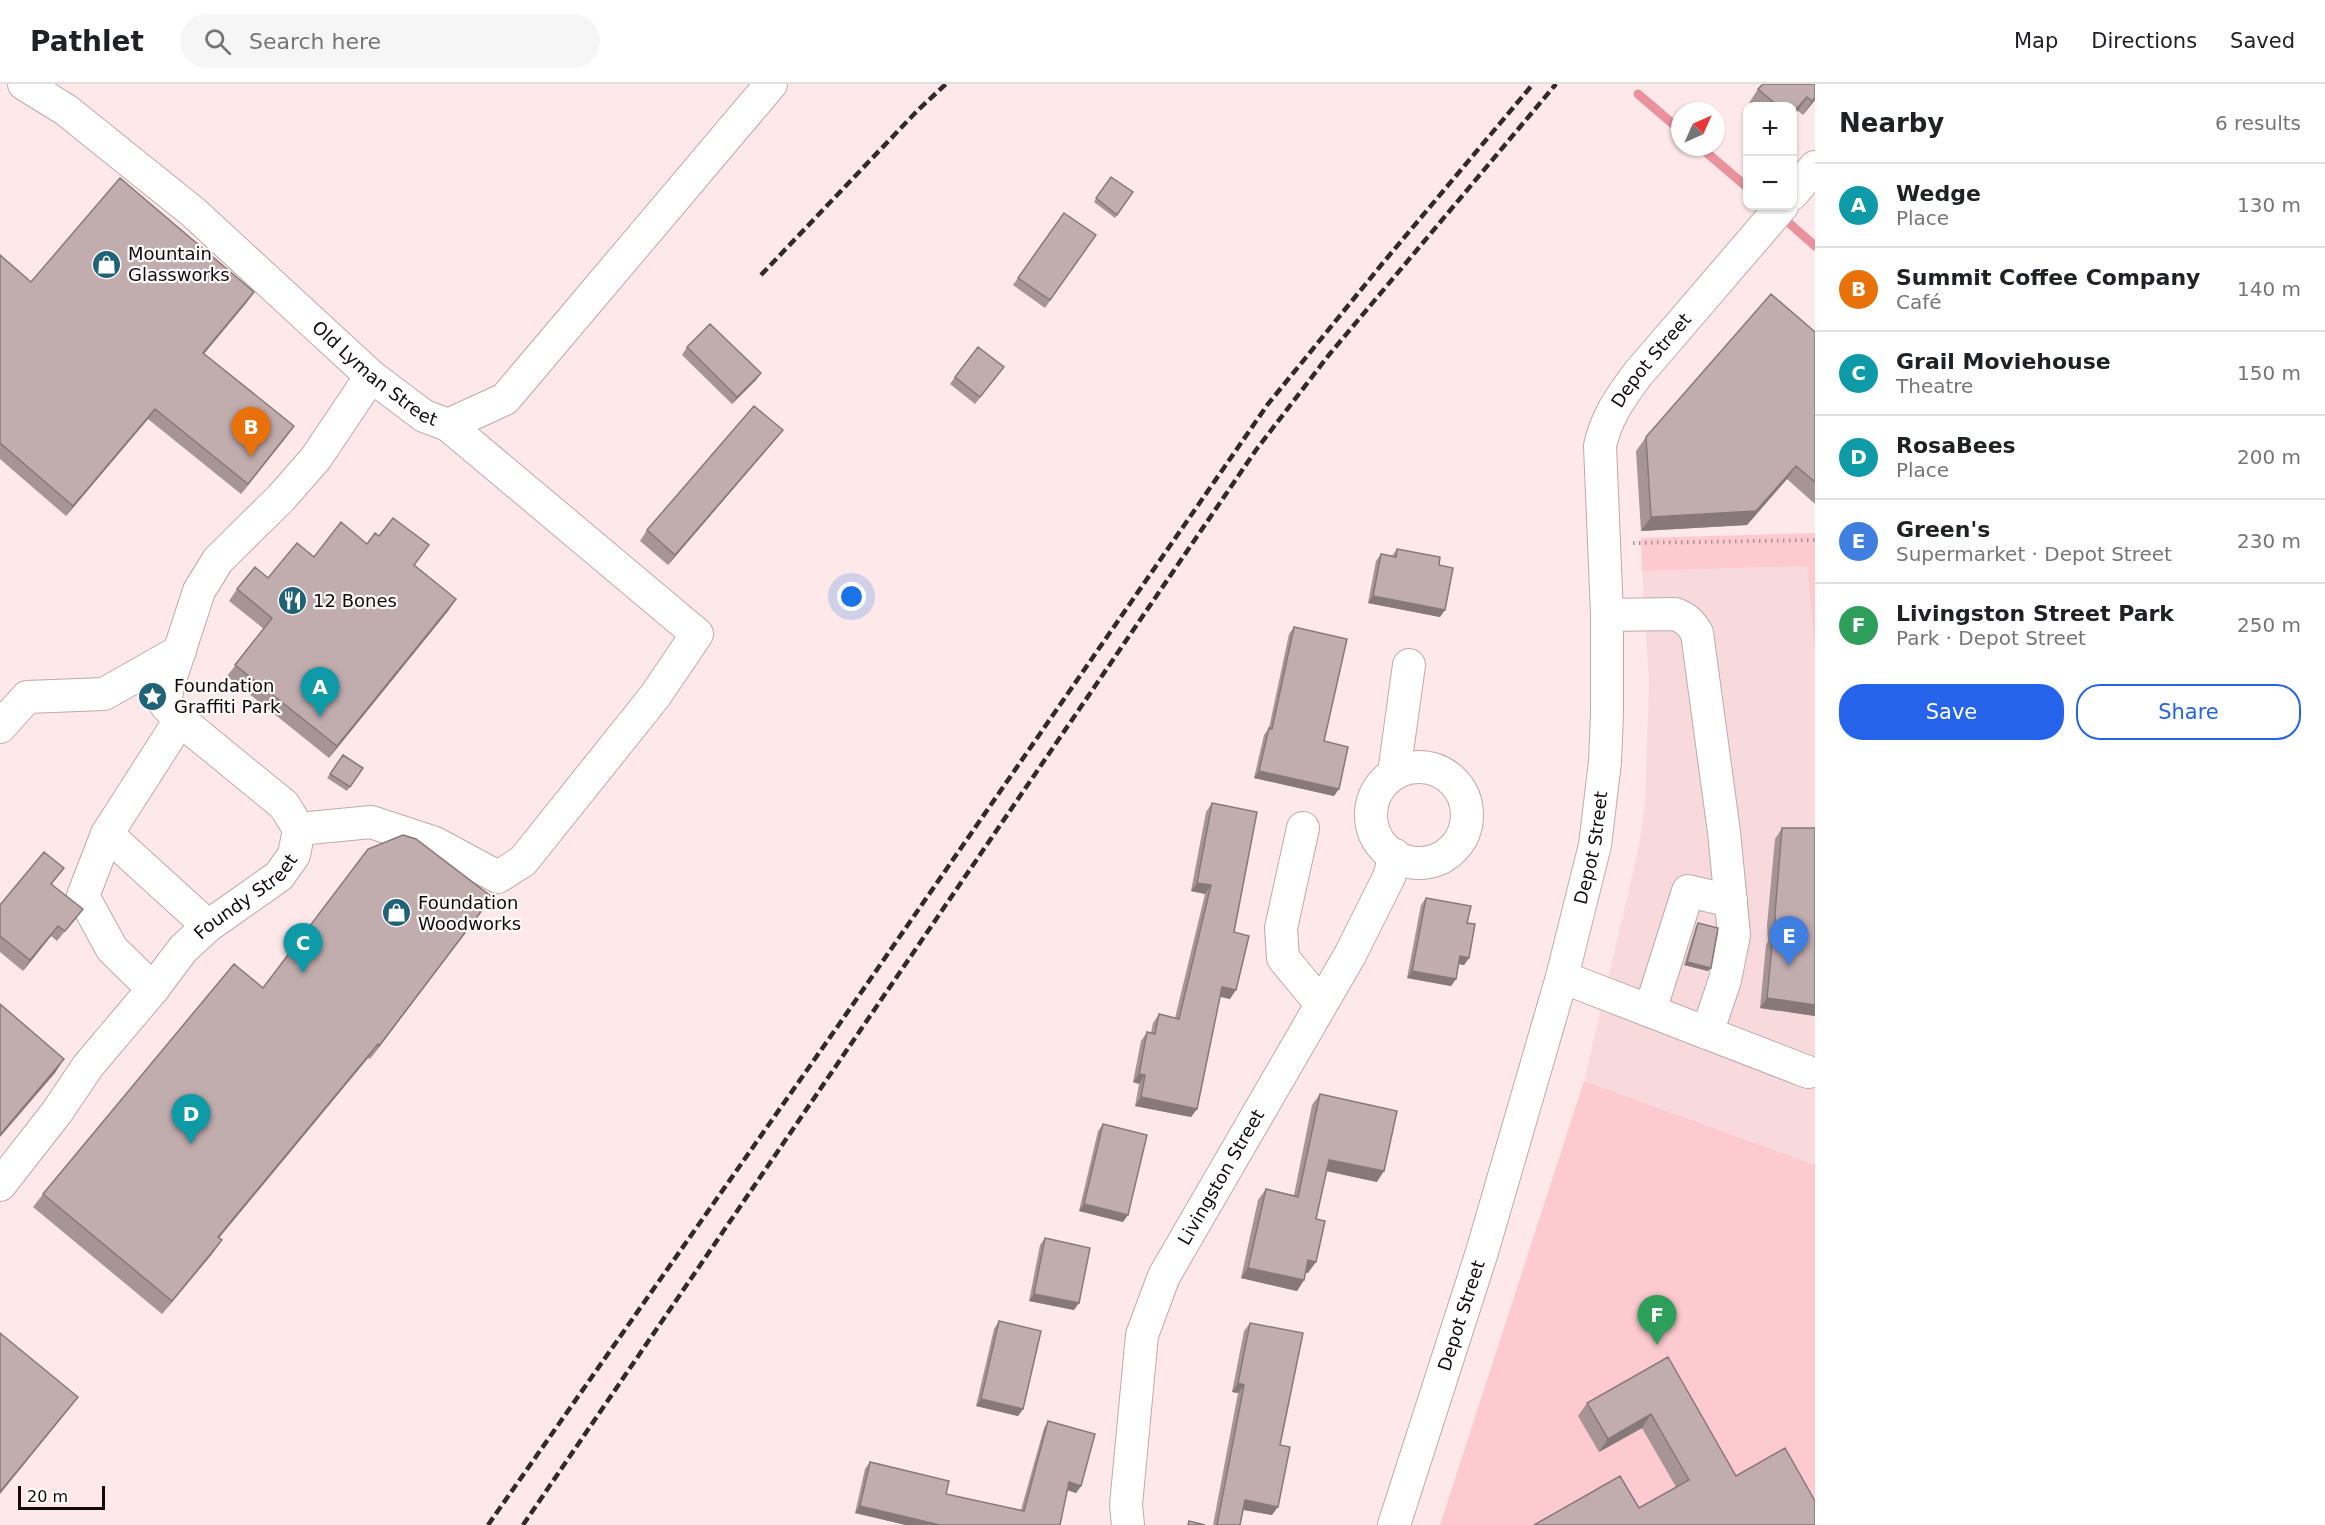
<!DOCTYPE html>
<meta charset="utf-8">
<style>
:root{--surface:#fff;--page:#f6f6f6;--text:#202124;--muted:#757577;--line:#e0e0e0;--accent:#2563eb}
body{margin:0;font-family:"DejaVu Sans",sans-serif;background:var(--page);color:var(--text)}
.controls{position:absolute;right:18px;top:18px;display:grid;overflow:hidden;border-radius:12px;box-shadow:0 2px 4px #0004}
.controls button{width:54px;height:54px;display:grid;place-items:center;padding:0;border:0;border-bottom:2px solid var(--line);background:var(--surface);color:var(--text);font:30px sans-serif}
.compass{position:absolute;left:1671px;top:18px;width:54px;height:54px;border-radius:50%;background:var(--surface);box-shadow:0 2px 4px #0004;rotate:45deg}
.scale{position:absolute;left:18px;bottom:15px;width:87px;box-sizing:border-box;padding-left:6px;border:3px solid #110a0b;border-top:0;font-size:16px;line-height:21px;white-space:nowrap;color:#110a0b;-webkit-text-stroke:4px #fefafa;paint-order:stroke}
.you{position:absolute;left:852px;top:513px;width:21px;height:21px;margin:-15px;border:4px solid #fff;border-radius:50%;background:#1a73e8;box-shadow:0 0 0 9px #1a73e833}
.badge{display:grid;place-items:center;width:39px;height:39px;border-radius:50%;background:var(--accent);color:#fff;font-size:20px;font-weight:700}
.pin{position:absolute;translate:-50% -50px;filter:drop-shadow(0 2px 3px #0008)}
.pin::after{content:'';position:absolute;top:32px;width:21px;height:18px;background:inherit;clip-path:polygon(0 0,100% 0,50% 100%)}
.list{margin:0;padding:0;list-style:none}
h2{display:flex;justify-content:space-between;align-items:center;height:78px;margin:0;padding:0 24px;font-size:26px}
h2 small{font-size:20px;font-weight:400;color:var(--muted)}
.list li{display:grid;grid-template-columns:39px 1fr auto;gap:18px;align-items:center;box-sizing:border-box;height:84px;padding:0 24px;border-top:2px solid var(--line)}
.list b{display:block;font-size:22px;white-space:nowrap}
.list p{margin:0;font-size:20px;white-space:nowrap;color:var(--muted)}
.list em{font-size:20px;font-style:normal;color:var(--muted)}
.actions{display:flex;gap:12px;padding:18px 24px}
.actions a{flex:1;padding:14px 0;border:2px solid var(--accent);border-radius:24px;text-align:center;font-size:21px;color:var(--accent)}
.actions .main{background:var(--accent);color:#fff}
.icon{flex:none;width:33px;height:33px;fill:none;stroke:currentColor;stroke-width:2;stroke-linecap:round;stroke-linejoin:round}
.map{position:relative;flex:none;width:1815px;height:1441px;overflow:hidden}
header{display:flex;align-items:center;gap:36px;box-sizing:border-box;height:84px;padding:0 30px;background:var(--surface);border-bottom:2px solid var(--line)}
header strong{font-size:28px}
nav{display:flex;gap:33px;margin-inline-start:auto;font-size:21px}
.search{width:420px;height:54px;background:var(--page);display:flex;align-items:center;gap:15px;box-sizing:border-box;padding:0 21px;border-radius:33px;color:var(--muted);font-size:22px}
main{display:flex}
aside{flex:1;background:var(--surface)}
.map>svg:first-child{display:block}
.built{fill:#f8dadd}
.green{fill:#fdcacf}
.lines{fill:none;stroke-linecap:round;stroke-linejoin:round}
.stream{stroke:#e9919c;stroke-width:9}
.minor-casing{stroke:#bea9ab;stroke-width:34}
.path{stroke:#a59597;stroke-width:4;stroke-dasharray:1.5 4.5;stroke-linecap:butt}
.minor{stroke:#fff;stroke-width:32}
.rail{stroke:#32292a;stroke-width:4.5;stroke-dasharray:9 4.5;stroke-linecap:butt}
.wall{fill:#a69496}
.shaded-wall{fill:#87787a}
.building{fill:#c1acae;stroke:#87787a;stroke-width:1.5}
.labels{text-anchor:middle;stroke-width:4.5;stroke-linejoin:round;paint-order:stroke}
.poi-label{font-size:18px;fill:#110a0b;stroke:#fefafa;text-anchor:start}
.street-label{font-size:18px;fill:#110a0b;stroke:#fefafa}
</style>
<header>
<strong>Pathlet</strong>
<div class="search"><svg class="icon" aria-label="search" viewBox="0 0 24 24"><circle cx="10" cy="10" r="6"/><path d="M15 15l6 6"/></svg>Search here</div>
<nav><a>Map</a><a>Directions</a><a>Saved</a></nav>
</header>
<main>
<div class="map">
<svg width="1815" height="1441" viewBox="0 0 1815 1441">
<rect width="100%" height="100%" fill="#fee8ea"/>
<!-- built -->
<path class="built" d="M1807,482L1815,567V1081L1584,997L1639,762L1645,718L1649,599L1642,487Z"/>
<!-- green -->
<path class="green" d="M1815,449V567L1807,482L1642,487L1641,454Z
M1584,997L1815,1081V1441H1440Z"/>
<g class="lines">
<!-- stream -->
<path class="stream" d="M1638,10L1680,46
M1700,63L1748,104
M1781,132L1815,162"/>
<defs>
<g id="minor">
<path id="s1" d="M24,0L66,26L193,128L371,292L424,332L448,341L505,315L771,0"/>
<path d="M1792,110L1815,83"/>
<path d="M1607,531L1675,530C1686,534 1691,539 1697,549L1724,748L1734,851L1725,896L1707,949"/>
<path d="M0,643L27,613L104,610L180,567"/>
<circle cx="1419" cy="731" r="48"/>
<path d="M1394,689L1409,581"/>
<path d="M1303,744L1281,844L1283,874L1321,920"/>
<path d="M299,745L371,738L435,759L498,793L523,777L655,612L697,550L448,341"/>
<path d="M107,750L208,842"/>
<path d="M1562,893L1808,988"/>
<path d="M153,905L112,865L83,812L107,750L180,636"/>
<path d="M1650,927L1688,807L1731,817"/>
<path id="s2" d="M0,1101L57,1028L88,982L153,905L183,865L208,842L279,792L294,771L299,745L284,721L180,636L166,621L167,605L199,507L218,476L281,414L316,374L371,292"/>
<path id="s3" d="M1128,1441L1126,1421L1142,1251L1164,1192L1350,871L1389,793L1395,771"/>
<path id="s4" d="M1394,1441L1482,1168L1562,893L1595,761L1605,678L1607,629V531L1600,362C1606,334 1620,314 1637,291L1782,122"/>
</g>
</defs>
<!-- minor casing -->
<use href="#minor" class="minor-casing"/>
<!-- path -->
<path class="path" d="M1633,459L1815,456"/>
<!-- minor -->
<use href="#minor" class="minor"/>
<!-- rail -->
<path class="rail" d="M761,191L918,26L946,0
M488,1441L840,939L1268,320L1382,180L1533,0
M523,1441L1256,366L1328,272L1556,0"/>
</g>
<!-- wall -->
<path class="wall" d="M1815,0V16L1803,31L1792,22H1753L1749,19L1758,5Z
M1111,93L1133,108L1115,134L1094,118Z
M1064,129L1096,151L1045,224L1013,201Z
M0,171L31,198L247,218L204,270L294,342L241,410L148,335L66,432L0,375Z
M1815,248V420L1787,395L1747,441L1641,447L1636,367L1646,353Z
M687,263L761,289L756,296L732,320L682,271Z
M999,290L975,320L950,300L955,293Z
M783,346L775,356L668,481L640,457L647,446Z
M367,460L414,481L456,515L448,527L329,674L227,592L264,545L229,517L237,505L268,494L314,473Z
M1397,465L1439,481L1440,533L1368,519L1376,477L1381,470L1392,472Z
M1294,543L1324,657L1334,712L1254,694L1264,651L1269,644L1289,550Z
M343,671L363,684L347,707L327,694Z
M1212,719L1234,848L1230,915L1220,912L1197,1025L1191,1033L1135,1022L1139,1000L1133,998L1141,957L1147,948L1151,949L1153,939L1159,930L1175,934L1205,810L1191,807L1206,728Z
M1782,744L1815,932L1760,924L1766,861L1768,857L1767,841L1775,755Z
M52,800L75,835L57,857L51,852L23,887L0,868V821Z
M492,813L370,975L368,974L219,1154L222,1156L212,1170L162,1230L33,1123L43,1110L263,904Z
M1426,814L1467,839L1469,874L1464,881L1458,880L1456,895L1451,902L1407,894L1421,821Z
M1698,839L1708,887L1684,881L1696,842Z
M1320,1010L1377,1098L1326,1087L1316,1135L1308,1189L1306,1188L1304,1196L1297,1207L1241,1194L1258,1116L1266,1105L1294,1111L1312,1021Z
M1103,1040L1123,1138L1079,1127L1098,1047Z
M1045,1154L1074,1226L1029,1217L1040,1161Z
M999,1237L1023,1325L1018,1332L976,1322L994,1245Z
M1250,1239L1280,1361L1272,1431L1243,1426L1240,1441H1213L1238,1309L1232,1308L1244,1247Z
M1668,1273L1736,1392L1815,1417L1534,1441L1639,1424L1676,1403L1642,1344L1599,1368L1578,1332L1587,1319Z
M1048,1337L1081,1402L1076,1409L1067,1406L1060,1441H906L855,1429L865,1385L870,1378L946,1410L1021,1426L1044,1344Z"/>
<!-- shaded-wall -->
<path class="shaded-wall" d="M1807,13L1798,27L1792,33V30Z
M1815,14V16L1803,31L1812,17Z
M254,208L247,218L196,279L203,269Z
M761,289L756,296L732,320L737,313Z
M155,325L148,335L66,432L73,422Z
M294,342L287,352L241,410L248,400Z
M783,346L775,356L668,481L675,471Z
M1796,382L1787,395L1747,441L1641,447L1651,433Z
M1373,512L1445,526L1440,533L1368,519Z
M456,515L448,527L329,674L337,662Z
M1259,687L1339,705L1334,712L1254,694Z
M1197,799L1211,801L1205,810L1191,807Z
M492,813L483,826L370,975L379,962Z
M58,842L51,852L23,887L30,876Z
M1460,872L1469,874L1464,881L1455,879Z
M1687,878L1711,884L1708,887L1684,881Z
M1412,887L1456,895L1451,902L1407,894Z
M1222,903L1236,906L1230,915L1216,912Z
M1767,914L1815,921V932L1760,924Z
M378,960L368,974L208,1167L218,1153Z
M64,975L55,989L0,1053V1051Z
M1139,990L1145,991L1139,1000L1133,998Z
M1141,1013L1197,1025L1191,1033L1135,1022Z
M1329,1076L1384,1087L1377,1098L1322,1086Z
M1084,1120L1128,1131L1123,1138L1079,1127Z
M222,1156L212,1170L162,1230L172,1217Z
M1308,1176L1316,1178L1308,1189L1301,1187Z
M1248,1184L1304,1196L1297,1207L1241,1194Z
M1034,1210L1079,1219L1074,1226L1029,1217Z
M1238,1299L1244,1301L1238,1309L1232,1308Z
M78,1313L68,1326L0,1410V1408Z
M981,1315L1023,1325L1018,1332L976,1322Z
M1651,1330L1642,1344L1599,1368L1608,1355Z
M1069,1398L1081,1402L1076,1409L1064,1405Z
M1245,1416L1278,1423L1272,1431L1239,1425Z
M860,1422L940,1441H906L855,1429Z"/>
<!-- building -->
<path class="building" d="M1763,0H1815V14L1812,17L1807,13L1792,30V22H1778L1758,5Z
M1111,93L1133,108L1117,131L1096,114Z
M120,94L254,208L203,269L294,342L248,400L155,325L73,422L0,359V171L31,198Z
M1064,129L1096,151L1050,216L1018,194Z
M1771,210L1815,248V398L1796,382L1756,427L1651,433L1646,353Z
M710,240L761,289L737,313L687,263Z
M978,263L1004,283L980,313L955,293Z
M754,322L783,346L675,471L647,446Z
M393,434L429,461L414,481L456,515L337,662L235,581L272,534L237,505L255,483L268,494L297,459L314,473L341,438L367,460L375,449L379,452Z
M1397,465L1440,473L1439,481L1453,484L1445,526L1373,512L1381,470L1396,473Z
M1294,543L1347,555L1324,657L1348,663L1339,705L1259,687L1269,644L1272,645Z
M343,671L363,684L350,703L330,690Z
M1212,719L1257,728L1234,848L1249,852L1236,906L1222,903L1197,1025L1141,1013L1145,991L1139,990L1147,948L1155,950L1159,930L1179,935L1211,801L1197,799Z
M1782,744H1815V921L1767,914L1773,850L1776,851L1775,830Z
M403,751L416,755L492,813L379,962L378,960L218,1153L222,1156L172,1217L43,1110L234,880L263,904L368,765Z
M44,768L64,784L51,800L83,825L65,847L58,842L30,876L0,852V821Z
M1426,814L1471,822L1467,839L1475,840L1469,874L1460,872L1456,895L1412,887Z
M1698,839L1718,844L1711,884L1687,878Z
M0,920L64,975L0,1051Z
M1320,1010L1397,1027L1384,1087L1329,1076L1316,1135L1325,1137L1316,1178L1308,1176L1304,1196L1248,1184L1266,1105L1298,1113Z
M1103,1040L1147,1051L1128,1131L1084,1120Z
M1045,1154L1090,1164L1079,1219L1034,1210Z
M999,1237L1041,1247L1023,1325L981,1315Z
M1250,1239L1303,1249L1280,1361L1290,1363L1278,1423L1245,1416L1240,1441H1217L1244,1301L1238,1299Z
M0,1249L78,1313L0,1408Z
M1668,1273L1736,1392L1785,1364L1815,1417V1441H1534L1620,1392L1639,1424L1689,1396L1651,1330L1608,1355L1587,1319Z
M1048,1337L1095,1350L1081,1402L1069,1398L1060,1441H940L860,1422L870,1378L949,1397L946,1410L1024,1427Z
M1189,1437L1205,1441H1188Z"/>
<!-- icons -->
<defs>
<symbol id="shop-disc" viewBox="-11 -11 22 22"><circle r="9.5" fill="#206276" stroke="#fefafa"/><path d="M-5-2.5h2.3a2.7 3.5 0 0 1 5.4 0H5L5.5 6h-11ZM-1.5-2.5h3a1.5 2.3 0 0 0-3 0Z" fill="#fff"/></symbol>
<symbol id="restaurant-disc" viewBox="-11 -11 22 22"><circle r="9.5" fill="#206276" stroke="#fefafa"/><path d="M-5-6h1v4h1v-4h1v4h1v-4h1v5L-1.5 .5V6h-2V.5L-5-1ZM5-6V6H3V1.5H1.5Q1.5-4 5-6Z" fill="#fff"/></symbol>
<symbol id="sight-disc" viewBox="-11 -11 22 22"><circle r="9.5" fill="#206276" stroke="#fefafa"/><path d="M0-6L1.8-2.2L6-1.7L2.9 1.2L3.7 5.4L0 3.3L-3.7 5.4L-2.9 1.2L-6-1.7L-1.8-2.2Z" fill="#fff"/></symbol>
</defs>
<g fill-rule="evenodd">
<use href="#shop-disc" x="90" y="164" width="33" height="33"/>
<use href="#restaurant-disc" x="276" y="500" width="33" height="33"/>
<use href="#sight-disc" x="136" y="596" width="33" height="33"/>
<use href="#shop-disc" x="380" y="812" width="33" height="33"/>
</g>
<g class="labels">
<!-- poi labels -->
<g class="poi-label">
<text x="128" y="176">Mountain<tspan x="128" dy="21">Glassworks</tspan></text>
<text x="313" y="523">12 Bones</text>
<text x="174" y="608">Foundation<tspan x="174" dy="21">Graffiti Park</tspan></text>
<text x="418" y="825">Foundation<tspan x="418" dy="21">Woodworks</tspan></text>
</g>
<!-- street labels -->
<g class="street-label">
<text dy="6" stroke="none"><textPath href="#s4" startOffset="1210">Depot Street</textPath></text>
<text dy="6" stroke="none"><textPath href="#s1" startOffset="456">Old Lyman Street</textPath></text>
<text dy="6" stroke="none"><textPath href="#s4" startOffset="706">Depot Street</textPath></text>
<text dy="6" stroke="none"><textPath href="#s2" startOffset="381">Foundy Street</textPath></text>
<text dy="6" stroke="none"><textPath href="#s3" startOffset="368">Livingston Street</textPath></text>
<text dy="6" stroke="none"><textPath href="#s4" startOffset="220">Depot Street</textPath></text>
</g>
</g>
</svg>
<div class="controls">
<button>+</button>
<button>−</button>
</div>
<svg class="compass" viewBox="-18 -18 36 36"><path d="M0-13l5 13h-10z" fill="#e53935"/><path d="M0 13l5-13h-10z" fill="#757577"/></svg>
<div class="scale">20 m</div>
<div class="you"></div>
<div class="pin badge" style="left:320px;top:633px;background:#0f9aa8">A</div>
<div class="pin badge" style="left:251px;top:373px;background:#e8710a">B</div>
<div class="pin badge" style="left:303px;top:889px;background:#0f9aa8">C</div>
<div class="pin badge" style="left:191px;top:1060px;background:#0f9aa8">D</div>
<div class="pin badge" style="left:1789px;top:882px;background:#3f7fe0">E</div>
<div class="pin badge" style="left:1657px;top:1261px;background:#2e9e5b">F</div>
</div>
<aside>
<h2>Nearby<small>6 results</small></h2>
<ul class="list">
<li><span class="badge" style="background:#0f9aa8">A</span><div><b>Wedge</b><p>Place</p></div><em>130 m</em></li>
<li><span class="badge" style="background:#e8710a">B</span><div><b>Summit Coffee Company</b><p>Café</p></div><em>140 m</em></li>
<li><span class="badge" style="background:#0f9aa8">C</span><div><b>Grail Moviehouse</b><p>Theatre</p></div><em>150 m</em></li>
<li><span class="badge" style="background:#0f9aa8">D</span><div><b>RosaBees</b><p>Place</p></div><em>200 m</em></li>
<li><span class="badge" style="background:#3f7fe0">E</span><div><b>Green's</b><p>Supermarket · Depot Street</p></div><em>230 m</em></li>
<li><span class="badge" style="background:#2e9e5b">F</span><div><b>Livingston Street Park</b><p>Park · Depot Street</p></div><em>250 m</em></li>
</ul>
<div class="actions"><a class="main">Save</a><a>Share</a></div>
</aside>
</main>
